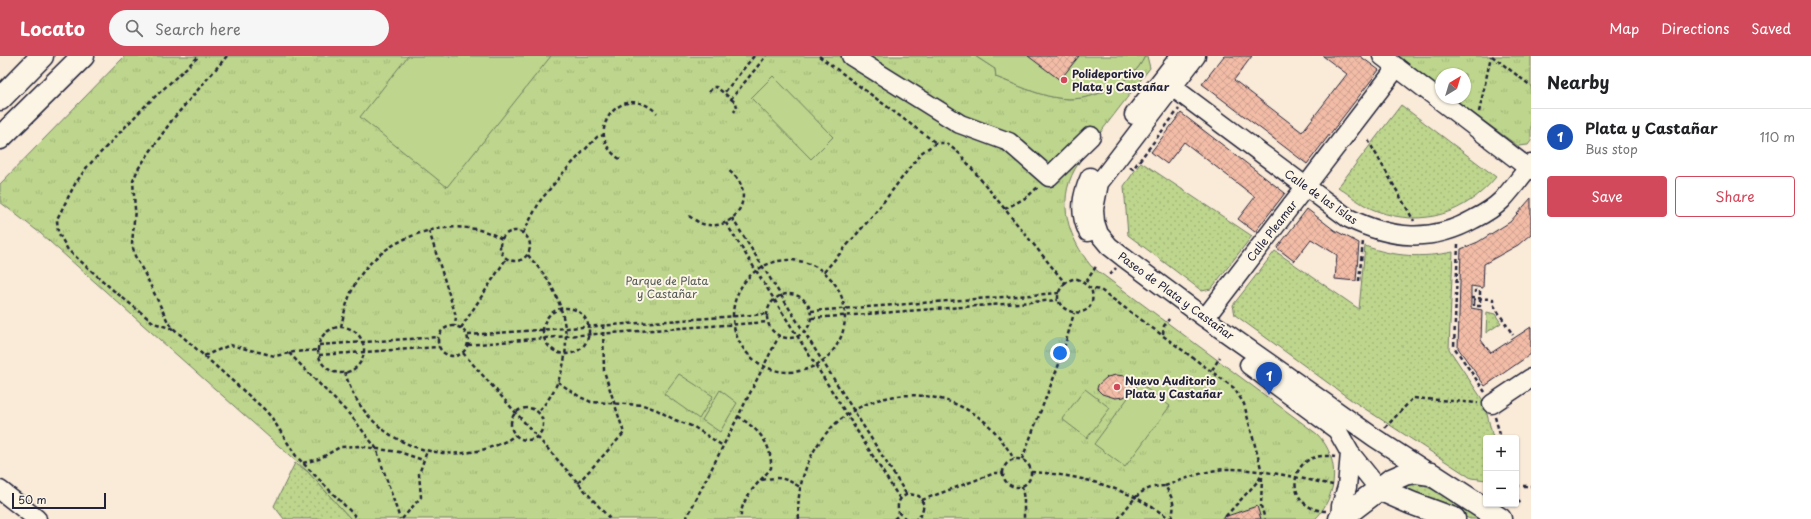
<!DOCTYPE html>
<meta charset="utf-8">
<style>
:root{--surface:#fff;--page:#f6f6f6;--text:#202124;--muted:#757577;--line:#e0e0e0;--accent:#d1495b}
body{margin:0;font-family:"Playpen Sans",sans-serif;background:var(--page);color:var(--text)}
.controls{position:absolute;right:12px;bottom:12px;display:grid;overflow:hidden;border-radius:4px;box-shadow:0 1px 3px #0004}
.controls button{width:36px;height:36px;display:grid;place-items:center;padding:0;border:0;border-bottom:1px solid var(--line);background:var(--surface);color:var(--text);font:20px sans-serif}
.compass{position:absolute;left:1435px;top:12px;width:36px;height:36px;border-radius:50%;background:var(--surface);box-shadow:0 1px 3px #0004;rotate:38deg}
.scale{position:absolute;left:12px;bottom:10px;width:94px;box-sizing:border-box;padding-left:4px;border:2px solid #22223b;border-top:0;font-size:11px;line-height:14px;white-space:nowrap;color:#22223b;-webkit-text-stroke:3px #fcf5e5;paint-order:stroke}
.you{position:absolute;left:1060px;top:297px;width:14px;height:14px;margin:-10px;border:3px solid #fff;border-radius:50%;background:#1a73e8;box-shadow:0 0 0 6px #1a73e833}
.badge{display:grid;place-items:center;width:26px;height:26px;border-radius:50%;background:var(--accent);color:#fff;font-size:13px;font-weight:700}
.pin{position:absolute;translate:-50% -33px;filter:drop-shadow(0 1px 2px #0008)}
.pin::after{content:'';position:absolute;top:21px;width:14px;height:12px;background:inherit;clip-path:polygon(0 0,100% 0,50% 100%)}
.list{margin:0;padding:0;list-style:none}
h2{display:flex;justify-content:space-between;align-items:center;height:52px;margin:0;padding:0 16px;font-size:17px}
h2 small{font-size:13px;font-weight:400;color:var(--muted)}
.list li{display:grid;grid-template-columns:26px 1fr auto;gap:12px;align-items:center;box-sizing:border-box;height:56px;padding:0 16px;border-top:1px solid var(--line)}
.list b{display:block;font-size:15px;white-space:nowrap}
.list p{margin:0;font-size:13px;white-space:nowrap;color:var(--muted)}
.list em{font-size:13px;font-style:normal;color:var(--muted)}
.actions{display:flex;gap:8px;padding:12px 16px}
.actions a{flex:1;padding:9px 0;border:1px solid var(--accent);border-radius:4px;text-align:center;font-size:14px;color:var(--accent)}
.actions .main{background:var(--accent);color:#fff}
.icon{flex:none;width:22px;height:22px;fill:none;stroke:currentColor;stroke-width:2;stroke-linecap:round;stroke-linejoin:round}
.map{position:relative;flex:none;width:1531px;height:463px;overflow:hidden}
header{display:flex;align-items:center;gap:24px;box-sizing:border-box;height:56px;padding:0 20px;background:var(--accent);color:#fff}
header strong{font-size:19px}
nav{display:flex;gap:22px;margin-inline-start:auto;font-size:14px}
.search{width:280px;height:36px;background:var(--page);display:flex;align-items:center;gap:10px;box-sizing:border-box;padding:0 14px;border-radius:22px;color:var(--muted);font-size:15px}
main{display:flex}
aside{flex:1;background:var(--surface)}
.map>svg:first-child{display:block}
.grass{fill:url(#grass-dots);stroke:#707c64}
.park{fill:url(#park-tufts);stroke:#707c64}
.pitch{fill:#bdd58c;stroke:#707c64}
.building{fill:url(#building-cross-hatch);stroke:#22223b}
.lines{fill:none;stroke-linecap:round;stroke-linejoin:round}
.minor-casing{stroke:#22223b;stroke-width:21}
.major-casing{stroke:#22223b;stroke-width:25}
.highway-casing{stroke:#22223b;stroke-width:25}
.path{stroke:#22223b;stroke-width:2.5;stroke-dasharray:4 3;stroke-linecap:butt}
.minor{stroke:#fcf5e5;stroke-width:18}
.major{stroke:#fcf5e5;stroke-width:22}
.highway{stroke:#fcf5e5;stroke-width:22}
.path-bridge{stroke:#22223b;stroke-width:2.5;stroke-dasharray:4 3;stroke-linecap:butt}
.poi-dot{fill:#d1495b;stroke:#fcf5e5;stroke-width:1.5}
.labels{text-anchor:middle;stroke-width:4;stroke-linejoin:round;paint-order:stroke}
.poi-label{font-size:11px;font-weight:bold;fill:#22223b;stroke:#fcf5e5;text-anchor:start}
.street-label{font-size:11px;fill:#22223b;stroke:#fcf5e5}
.park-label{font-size:11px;fill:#505853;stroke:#fcf5e5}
</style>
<header>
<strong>Locato</strong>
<div class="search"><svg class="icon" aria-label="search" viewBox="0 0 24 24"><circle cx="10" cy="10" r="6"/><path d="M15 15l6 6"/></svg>Search here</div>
<nav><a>Map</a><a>Directions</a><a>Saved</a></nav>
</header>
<main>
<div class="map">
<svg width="1531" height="463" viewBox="0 0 1531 463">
<defs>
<pattern id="grass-dots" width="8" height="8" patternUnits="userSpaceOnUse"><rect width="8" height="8" fill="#bdd58c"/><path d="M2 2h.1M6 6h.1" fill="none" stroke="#a2b77a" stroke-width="1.8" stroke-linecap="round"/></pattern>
<pattern id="park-tufts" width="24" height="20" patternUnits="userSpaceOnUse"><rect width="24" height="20" fill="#bdd58c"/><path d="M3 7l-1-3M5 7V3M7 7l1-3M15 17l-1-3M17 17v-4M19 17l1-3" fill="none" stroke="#a2b77a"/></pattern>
<pattern id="building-cross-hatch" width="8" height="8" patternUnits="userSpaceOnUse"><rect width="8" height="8" fill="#f2bca6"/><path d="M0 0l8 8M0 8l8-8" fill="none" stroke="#cfa190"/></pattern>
</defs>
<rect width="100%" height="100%" fill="#faead8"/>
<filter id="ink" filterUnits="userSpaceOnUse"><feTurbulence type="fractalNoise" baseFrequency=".025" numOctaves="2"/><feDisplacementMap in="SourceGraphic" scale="8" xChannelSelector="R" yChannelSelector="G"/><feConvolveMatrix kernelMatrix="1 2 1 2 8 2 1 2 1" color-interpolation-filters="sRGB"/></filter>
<g filter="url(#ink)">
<!-- grass -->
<path class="grass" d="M1401,49L1496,121C1466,157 1423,172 1377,155C1363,150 1351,140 1338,131Z
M1141,106L1252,180L1211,233L1202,235L1128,179L1124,130Z
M1365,190C1395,201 1422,202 1453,196L1449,293L1484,346L1493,382H1486V424L1471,422L1350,343L1235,259L1233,249L1275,195L1359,253Z
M1487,256L1495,258L1501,267L1486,277Z
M295,407L307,415L351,463H284L274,450Z
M1415,427L1440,436L1483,463H1470L1401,432L1404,429Z"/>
<!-- park -->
<path class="park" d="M125,0H975L995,13L996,21C1040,38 1068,55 1113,31C1128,23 1138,15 1145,0H1147L1150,12C1134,32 1119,53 1103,73C1094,86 1083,99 1075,113C1056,147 1069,182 1091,210L1317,378C1335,396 1339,424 1326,448C1323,453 1320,459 1315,463H351L307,415L40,177L0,146V128Z
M1398,0H1531V85L1528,89L1518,90L1452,42H1465V18H1441V34Z"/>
<!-- pitch -->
<path class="pitch" d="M408,0H551L447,131L360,61Z
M975,0H1145C1138,15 1128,23 1113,31C1068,55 1040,38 996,21L995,13Z
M773,20L833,81L811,103L751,42Z
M679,318L713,340L699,363L664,338Z
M1139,327L1170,350L1125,411L1094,388Z
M1085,333L1110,352L1087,382L1062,363Z
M720,334L737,347L720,376L702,364Z"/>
<!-- building -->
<path class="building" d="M1028,0H1079L1060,24Z
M1224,0H1252L1234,24L1302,76L1347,18L1323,0H1360L1379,14L1307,108L1202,28Z
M1181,57L1285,137L1255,176L1238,163L1255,141L1184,86L1167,108L1151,96Z
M1531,142V178L1518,189L1484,208L1483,232L1471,230V252L1482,254L1481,284L1491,297L1531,271V298L1485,330L1458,292L1461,193L1478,186L1510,166Z
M1307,153L1334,174L1359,187L1356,225L1335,223L1337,199L1311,183L1294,205L1277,192Z
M1116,319L1125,320L1133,324L1136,329L1134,334L1124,341L1115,342L1102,338L1097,333L1098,329L1107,321Z
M1257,450L1261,463H1225L1224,461Z"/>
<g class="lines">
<defs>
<path id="minor" d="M851,0L960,68L1009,86L1049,121L1091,80
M1196,0L1099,127L1094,153L1095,166L1099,178L1109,190L1123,201L1205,262L1375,382L1431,418
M1382,0L1531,114
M1163,24L1348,162C1391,183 1432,187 1474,163C1484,158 1494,152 1502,144C1512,133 1522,120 1531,108
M1134,59L1180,0
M1088,176C1079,156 1081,141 1090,121
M1205,262L1397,11
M1249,309L1337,374L1350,397L1379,433
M1492,348L1531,322
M0,434L37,463
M1340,463L1341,450L1347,431L1350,397"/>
<path id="major" d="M1379,433L1411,447L1454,463
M1340,463L1391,424L1405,418L1416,416L1431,418L1500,463"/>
<path id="highway" d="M0,43L42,0
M0,82L83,0"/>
</defs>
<!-- minor casing -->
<use href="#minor" class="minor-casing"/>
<!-- major casing -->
<use href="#major" class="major-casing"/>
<!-- highway casing -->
<use href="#highway" class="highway-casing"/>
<!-- path -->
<path class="path" d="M227,0L172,64L138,113L133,125L135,153L132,188L135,200L147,222L168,266L174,273L264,353L272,362L296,400L358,463
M754,0L724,37L731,43L766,0
M819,0L936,87
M1492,0L1531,30
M709,36L713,31H716L724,37
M731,43L736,47L737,51L734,56
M1479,56L1491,0
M1368,84L1414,165
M620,103C580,78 622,23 657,57
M1130,111L1133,113L1179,53
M1005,153L1027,141L1039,130
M689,160C695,164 701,169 709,169C731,172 749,150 741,129C738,122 733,118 727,113
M732,162L907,439
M726,167L900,443
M500 190a15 15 0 1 1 30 0a15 15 0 1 1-30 0Z
M429,175L456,260L455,270
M523,177L540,145L563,117L597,81L604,79
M1458,188L1454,291L1485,336
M528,199C535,208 543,216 549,226C574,268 572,320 538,356
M733 260a56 56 0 1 1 112 0a56 56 0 1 1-112 0Z
M824,216L875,157L921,97L936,87H946L960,98L1065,227C1078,218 1080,225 1090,232C1092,233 1099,233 1102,235L1234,332L1244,348L1262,416L1259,424L1223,463
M1110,219L1116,212
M1359,225L1363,185
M1086,226L1097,209
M1065,227C1037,256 1103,273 1091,232
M767 260a22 22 0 1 1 44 0a22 22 0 1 1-44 0Z
M1471,242L1493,243V248L1513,279
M1474,246V250H1480V235H1475V239
M543 275a23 23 0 1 1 46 0a23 23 0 1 1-46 0Z
M811,255L1059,237
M812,262L1058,244
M438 285a15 15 0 1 1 30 0a15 15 0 1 1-30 0Z
M341,271C345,252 350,233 362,217C391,177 458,157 502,183
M318 294a23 23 0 1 1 46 0a23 23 0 1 1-46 0Z
M461,272L506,203
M173,273L154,267L113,234L68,194L58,176L57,163L75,128L87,111L146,49L199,0
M1163,278L1164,270L1169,263
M468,279L767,258
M319,289L438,281
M468,289L567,280L768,266
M289,297L352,361L376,392L400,463
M463,297L610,463
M319,299L439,291
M204,300L230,289L275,300L294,296L319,294
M1212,314L1220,301
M345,316C361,377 426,410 485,393C495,390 507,386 515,379
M558,326L580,341L591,346L643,349L657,354L675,364L694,371L723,390
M511 368a16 16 0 1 1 32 0a16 16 0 1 1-32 0Z
M738,360C758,374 772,386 771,412C760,426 739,443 741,463
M1495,361L1501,382
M1385,372L1413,342L1478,347
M1003 417a14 14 0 1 1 28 0a14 14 0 1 1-28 0Z
M1022,403L1061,303L1074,257
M303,407L319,403L340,391L358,390L399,396L423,404
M1031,416C1064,418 1095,424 1125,437C1141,443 1156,454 1171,463
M1262,421L1261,450L1265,463
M762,424C779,420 785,422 800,431
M578,427L624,377L604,315L603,269
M1022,430L1024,445V463
M1165,430C1185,423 1206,414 1227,413C1262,413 1299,422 1333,429
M1516,430H1531
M1516,437L1520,448
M922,444L995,417H1003
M1326,455C1282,454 1286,391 1335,401
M402,463L421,441L419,418L427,395
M686,463L779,280
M799,463C796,439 803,414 815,393C847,338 921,323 974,358C992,369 1003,385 1014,403
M894,463L900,458
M906,463L899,457C896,448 899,441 909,438L919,440L924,449L921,459L916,463
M1118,463C1133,445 1139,430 1165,430C1173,442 1176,450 1171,463"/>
<!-- minor -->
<use href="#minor" class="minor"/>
<!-- major -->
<use href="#major" class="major"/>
<!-- highway -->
<use href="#highway" class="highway"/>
<!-- path-bridge -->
<path class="path-bridge" d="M1474,246L1475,239"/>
</g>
</g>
<!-- markers -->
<g class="poi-dot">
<circle cx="1064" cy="24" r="4"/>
<circle cx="1117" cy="331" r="4"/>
</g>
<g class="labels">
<!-- poi labels -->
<g class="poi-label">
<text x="1072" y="22">Polideportivo<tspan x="1072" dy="13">Plata y Castañar</tspan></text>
<text x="1125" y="329">Nuevo Auditorio<tspan x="1125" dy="13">Plata y Castañar</tspan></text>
</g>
<!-- street labels -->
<g class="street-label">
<text transform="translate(1321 141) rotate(35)" y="4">Calle de las Islas</text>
<text transform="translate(1272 175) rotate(-52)" y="4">Calle Pleamar</text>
<text transform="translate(1176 240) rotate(36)" y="4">Paseo de Plata y Castañar</text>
</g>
<!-- park labels -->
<g class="park-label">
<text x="667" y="229">Parque de Plata<tspan x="667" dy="13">y Castañar</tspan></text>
</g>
</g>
</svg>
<div class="controls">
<button>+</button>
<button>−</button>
</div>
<svg class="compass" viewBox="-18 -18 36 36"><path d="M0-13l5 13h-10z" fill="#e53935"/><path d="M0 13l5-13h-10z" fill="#757577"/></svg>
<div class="scale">50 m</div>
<div class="you"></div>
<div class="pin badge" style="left:1269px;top:339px;background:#1a4fb4">1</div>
</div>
<aside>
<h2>Nearby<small></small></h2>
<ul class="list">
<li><span class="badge" style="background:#1a4fb4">1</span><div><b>Plata y Castañar</b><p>Bus stop</p></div><em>110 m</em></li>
</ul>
<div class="actions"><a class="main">Save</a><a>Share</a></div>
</aside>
</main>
